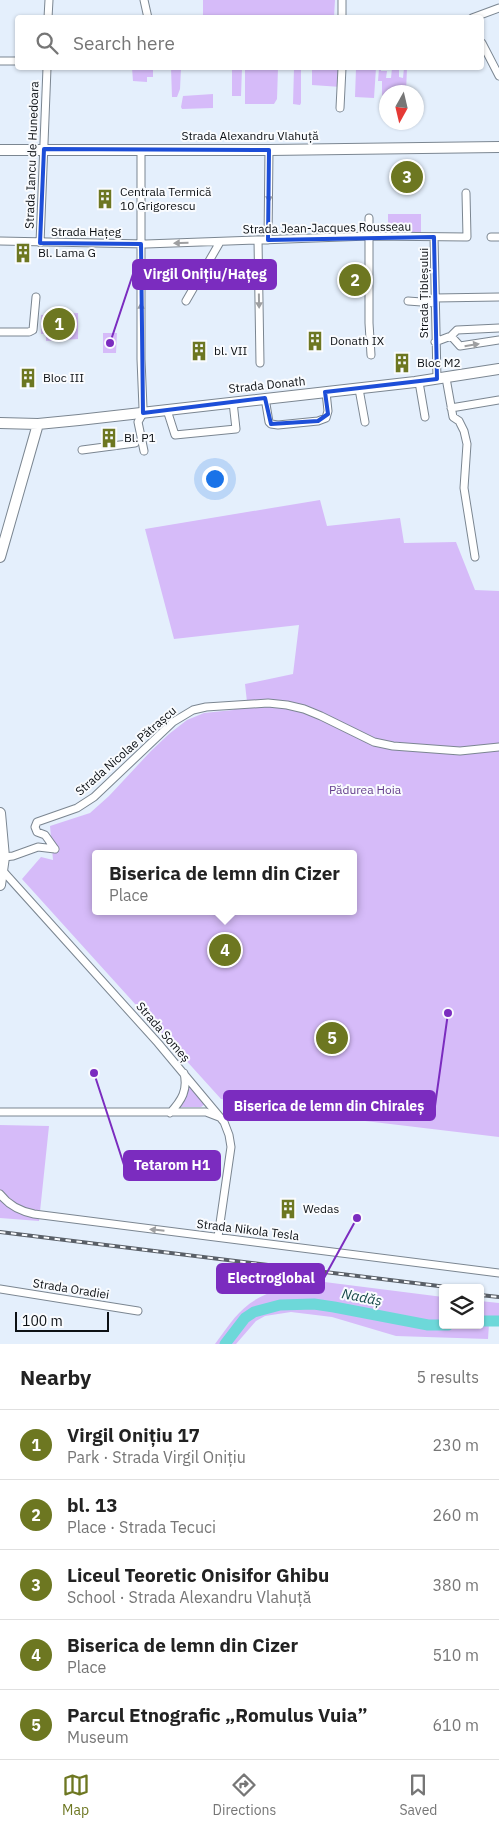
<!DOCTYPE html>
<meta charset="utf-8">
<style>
:root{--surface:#fff;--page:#f2f2f2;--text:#222;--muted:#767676;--line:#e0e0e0;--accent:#6d7721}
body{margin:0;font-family:"IBM Plex Sans",sans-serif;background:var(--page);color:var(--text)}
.controls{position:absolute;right:15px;bottom:15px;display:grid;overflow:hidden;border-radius:5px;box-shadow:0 1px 4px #0004}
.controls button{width:45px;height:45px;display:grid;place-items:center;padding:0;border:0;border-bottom:1px solid var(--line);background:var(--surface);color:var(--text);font:25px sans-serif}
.compass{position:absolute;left:379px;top:85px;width:45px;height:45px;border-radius:50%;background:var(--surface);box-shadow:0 1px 4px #0004;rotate:188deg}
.scale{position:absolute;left:15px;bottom:12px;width:94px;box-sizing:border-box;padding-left:5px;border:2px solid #0c1014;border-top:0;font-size:14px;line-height:18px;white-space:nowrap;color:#0c1014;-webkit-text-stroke:4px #f9fbfe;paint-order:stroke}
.you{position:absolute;left:214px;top:478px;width:18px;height:18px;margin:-12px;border:4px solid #fff;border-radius:50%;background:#1a73e8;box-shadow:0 0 0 8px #1a73e833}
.badge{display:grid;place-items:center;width:32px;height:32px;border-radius:50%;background:var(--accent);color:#fff;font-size:16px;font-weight:700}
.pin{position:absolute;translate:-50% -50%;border:2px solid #fff;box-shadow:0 1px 5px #0006}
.popup{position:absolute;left:92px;top:850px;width:265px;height:65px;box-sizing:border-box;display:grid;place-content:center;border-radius:5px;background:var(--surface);filter:drop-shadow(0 1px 4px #0005);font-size:16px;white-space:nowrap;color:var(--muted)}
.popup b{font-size:19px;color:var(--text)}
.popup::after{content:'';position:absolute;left:50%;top:100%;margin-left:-10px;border:10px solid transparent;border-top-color:var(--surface)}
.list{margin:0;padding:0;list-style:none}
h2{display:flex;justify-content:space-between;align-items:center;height:65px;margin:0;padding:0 20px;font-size:21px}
h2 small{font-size:16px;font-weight:400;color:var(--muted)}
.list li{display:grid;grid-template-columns:32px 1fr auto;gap:15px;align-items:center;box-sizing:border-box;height:70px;padding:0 20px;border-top:1px solid var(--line)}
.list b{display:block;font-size:19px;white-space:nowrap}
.list p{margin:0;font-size:16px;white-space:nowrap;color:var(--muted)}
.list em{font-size:16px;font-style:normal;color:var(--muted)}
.icon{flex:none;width:28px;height:28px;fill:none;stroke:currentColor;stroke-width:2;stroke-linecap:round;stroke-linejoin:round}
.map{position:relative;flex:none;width:499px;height:1344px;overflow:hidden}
.search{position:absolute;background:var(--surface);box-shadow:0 1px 4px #0004;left:15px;right:15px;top:15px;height:55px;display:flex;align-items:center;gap:12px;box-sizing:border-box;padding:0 18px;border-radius:5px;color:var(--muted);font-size:19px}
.sheet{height:415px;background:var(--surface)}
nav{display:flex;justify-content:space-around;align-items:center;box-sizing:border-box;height:70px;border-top:1px solid var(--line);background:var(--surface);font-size:14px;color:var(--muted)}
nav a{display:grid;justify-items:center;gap:2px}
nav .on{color:var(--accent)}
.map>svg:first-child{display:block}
.green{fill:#d6bbf9;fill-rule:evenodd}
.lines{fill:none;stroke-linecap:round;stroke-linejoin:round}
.river{stroke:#6dd8d9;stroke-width:11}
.street-casing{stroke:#7b8691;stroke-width:9}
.secondary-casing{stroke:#7b8691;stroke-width:12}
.street{stroke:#fff;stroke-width:7}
.secondary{stroke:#fff;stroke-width:10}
.rail-casing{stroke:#595f67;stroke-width:4}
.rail{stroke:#f9fbfe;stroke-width:2;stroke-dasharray:5.5;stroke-linecap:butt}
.oneway{fill:#9e9fa1}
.marked{fill:none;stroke:#1d4ed8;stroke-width:4;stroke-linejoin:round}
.labels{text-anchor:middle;stroke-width:4;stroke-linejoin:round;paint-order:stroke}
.street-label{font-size:12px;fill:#0c1014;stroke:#f9fbfe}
.poi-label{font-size:12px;fill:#0c1014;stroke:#f9fbfe;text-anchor:start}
.park-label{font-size:12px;fill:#633c8b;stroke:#f9fbfe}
.water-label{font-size:14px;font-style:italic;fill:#154747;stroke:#f9fbfe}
.leader{fill:none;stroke:#7b2cbf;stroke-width:2}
.callout-dot{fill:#7b2cbf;stroke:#f9fbfe;stroke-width:2}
.callout{fill:#7b2cbf;stroke:#7b2cbf;stroke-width:2}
.callout-label{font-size:14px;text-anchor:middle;font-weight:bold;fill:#fff}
</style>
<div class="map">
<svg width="499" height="1344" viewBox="0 0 499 1344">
<rect width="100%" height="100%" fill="#e4effc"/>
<!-- green -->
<path class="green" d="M203,0H335L334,17H203Z
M132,68H153V77H147V82L133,81Z
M171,68H181L180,89L177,97H172Z
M232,68H242L241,96H232Z
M245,68H278L277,99L274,104H245Z
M294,68H301V103L300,105L293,104Z
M312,68H342L341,87L312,85Z
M356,68H376L374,98L355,97Z
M379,68H381V71H387L386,78H391L392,68H399V77L403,78L404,68H407L406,92H386V116L382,115V81H378Z
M213,94V108L182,109L181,107L183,96Z
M388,214H421V234H388Z
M78,313V339L46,341V334H41V315Z
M103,333H117L116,353H103Z
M320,500L327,526L400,518L404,543L456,542L475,590L499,591V1137L340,1118L221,1099L22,879L41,857L53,860L50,826L90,813L109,796L151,751L169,734L187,720L204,713L233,710L247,702L245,684L293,674L299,625L174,639L145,529ZM96,854H354V911H96Z
M186,1085L189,1086L205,1104L201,1107H176Z
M0,1125L49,1126L39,1221L0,1218Z
M277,1276L443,1297V1325H480V1301L499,1303V1325L489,1324L488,1339L396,1336L332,1317L291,1312L265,1316L256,1321L236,1344H215C235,1317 242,1303 274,1291Z"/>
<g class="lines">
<!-- river -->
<path class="river" d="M480,1321H499
M225,1344L245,1318L254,1312L280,1305L314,1304L334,1307L428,1325H448"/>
<defs>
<path id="street" d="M144,0L148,18
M48,18L49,0
M342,18V0
M472,18L499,8
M482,43L499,76
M0,61H18
M340,108L342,68
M141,149V359L143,408V413L138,422L144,451
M369,218V323L371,355
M434,237L437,379
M491,237H499
M258,240L260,363
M268,240L269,150
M0,241L146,244L369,236L467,237L466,193
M40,243L47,68
M435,298L499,297
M186,301L220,242
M408,301L435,303
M0,332H29L33,330L36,297
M451,336L460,346L499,340
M435,342L451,336L457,330L499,328
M446,378L453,417L459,421L464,431L467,444L464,488L475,557
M419,382L425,417
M359,389L365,422
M265,398L269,422L271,424L278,425L318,421L326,418L328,411L326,392
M451,408L499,400
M167,410L175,435L236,429L233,402
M82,450L135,443
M55,849L45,835L37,832L35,827L37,822L77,808L94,797L173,722L193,710L206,707L268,703L287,705L304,709L321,716L374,742L393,746L460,751L499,747
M4,857L13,856L38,847L55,849
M3,871L158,1043L224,1122L229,1135L231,1147L218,1237
M0,1112H206L219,1117
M170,1113C182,1100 188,1090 184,1073
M0,1194C9,1206 20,1211 34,1214L499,1273
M0,1289L138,1311"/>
<path id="secondary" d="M0,150H269L499,147
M0,423L38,424L79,420L415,382L499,369
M0,557L38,424
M0,813L4,857L0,885"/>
</defs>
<!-- street casing -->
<use href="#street" class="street-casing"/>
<!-- secondary casing -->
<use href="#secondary" class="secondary-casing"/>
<!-- street -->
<use href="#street" class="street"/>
<!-- secondary -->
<use href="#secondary" class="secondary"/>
<defs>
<path id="rail" d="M0,1232L455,1288
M480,1295L499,1297"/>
</defs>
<!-- rail casing -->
<use href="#rail" class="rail-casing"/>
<!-- rail -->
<use href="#rail" class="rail"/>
</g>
<!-- one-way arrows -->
<defs><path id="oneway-solid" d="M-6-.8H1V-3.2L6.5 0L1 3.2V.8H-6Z" transform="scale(1.25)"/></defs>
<g class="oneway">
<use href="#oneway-solid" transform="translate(269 195) rotate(91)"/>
<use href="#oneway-solid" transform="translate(181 243) rotate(179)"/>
<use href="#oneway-solid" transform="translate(259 301) rotate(89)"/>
<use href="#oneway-solid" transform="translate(141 310) rotate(-90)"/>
<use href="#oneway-solid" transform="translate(472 345) rotate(-9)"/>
<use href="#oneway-solid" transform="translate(157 1230) rotate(-174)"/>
</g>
<!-- marked area -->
<path class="marked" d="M44,149L269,150L268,240L434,237L437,379L325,392L328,414L318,421L271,424L265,398L143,413L141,244L40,243Z"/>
<!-- icons -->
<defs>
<symbol id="building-bare" viewBox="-9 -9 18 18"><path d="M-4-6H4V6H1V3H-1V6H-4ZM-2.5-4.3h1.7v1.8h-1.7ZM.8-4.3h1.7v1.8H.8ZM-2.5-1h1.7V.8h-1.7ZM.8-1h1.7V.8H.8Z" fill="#6d7721" stroke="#f9fbfe" stroke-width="2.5" paint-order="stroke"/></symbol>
</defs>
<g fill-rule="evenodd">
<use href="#building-bare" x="91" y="185" width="28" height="28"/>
<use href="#building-bare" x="9" y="239" width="28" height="28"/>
<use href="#building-bare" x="301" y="327" width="28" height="28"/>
<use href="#building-bare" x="185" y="337" width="28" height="28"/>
<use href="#building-bare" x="388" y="349" width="28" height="28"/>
<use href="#building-bare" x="14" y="364" width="28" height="28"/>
<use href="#building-bare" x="95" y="424" width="28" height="28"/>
<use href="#building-bare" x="274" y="1195" width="28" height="28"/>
</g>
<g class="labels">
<!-- street labels -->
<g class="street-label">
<text x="250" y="140">Strada Alexandru Vlahuță</text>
<text transform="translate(32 155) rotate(-88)" y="4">Strada Iancu de Hunedoara</text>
<text transform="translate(327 228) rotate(-1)" y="4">Strada Jean-Jacques Rousseau</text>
<text x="86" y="236">Strada Hațeg</text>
<text transform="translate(424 293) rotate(-90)" y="4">Strada Țibleșului</text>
<text transform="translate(267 385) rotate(-6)" y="4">Strada Donath</text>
<text transform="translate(126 751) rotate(-41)" y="4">Strada Nicolae Pătrașcu</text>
<text transform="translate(163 1032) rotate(49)" y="4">Strada Someș</text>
<text transform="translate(248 1230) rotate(7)" y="4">Strada Nikola Tesla</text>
<text transform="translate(71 1289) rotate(9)" y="4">Strada Oradiei</text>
</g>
<!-- poi labels -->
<g class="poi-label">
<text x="120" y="196">Centrala Termică<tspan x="120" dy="14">10 Grigorescu</tspan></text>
<text x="38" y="257">Bl. Lama G</text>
<text x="330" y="345">Donath IX</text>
<text x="214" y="355">bl. VII</text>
<text x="417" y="367">Bloc M2</text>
<text x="43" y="382">Bloc III</text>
<text x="124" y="442">Bl. P1</text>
<text x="303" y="1213">Wedas</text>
</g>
<!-- park labels -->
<g class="park-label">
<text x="365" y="794">Pădurea Hoia</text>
</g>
<!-- water labels -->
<g class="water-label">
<text transform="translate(362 1297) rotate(11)" y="5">Nadăș</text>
</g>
</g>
<!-- callouts -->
<path class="leader" d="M110 343L133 274M448 1013L435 1106M94 1073L124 1165M357 1218L324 1278"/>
<g class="callout-dot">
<circle cx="110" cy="343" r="5"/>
<circle cx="448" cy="1013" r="5"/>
<circle cx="94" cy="1073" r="5"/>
<circle cx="357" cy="1218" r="5"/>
</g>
<g class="callout">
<rect x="133" y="260" width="143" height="29" rx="5"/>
<rect x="224" y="1091" width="211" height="29" rx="5"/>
<rect x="124" y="1151" width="96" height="29" rx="5"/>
<rect x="217" y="1264" width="107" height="29" rx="5"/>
</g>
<g class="callout-label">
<text x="205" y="279">Virgil Onițiu/Hațeg</text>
<text x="329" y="1111">Biserica de lemn din Chiraleș</text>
<text x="172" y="1170">Tetarom H1</text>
<text x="271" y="1283">Electroglobal</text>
</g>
</svg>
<div class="controls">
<button><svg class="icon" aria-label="layers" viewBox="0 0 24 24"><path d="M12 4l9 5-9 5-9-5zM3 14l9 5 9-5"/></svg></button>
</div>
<svg class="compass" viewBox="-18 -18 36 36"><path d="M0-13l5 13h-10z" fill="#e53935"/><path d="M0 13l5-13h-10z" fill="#767676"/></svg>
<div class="scale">100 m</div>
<div class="you"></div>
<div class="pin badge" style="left:59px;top:324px">1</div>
<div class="pin badge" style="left:355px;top:280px">2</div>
<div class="pin badge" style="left:407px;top:177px">3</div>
<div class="pin badge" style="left:225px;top:950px">4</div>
<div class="popup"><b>Biserica de lemn din Cizer</b>Place</div>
<div class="pin badge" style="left:332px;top:1038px">5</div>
<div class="search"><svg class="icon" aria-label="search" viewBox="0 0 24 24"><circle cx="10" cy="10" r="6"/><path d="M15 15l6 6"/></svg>Search here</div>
</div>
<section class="sheet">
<h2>Nearby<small>5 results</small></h2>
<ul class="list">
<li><span class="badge">1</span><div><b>Virgil Onițiu 17</b><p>Park · Strada Virgil Onițiu</p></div><em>230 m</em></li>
<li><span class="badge">2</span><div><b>bl. 13</b><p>Place · Strada Tecuci</p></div><em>260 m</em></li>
<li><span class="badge">3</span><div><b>Liceul Teoretic Onisifor Ghibu</b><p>School · Strada Alexandru Vlahuță</p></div><em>380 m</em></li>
<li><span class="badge">4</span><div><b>Biserica de lemn din Cizer</b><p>Place</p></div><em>510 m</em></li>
<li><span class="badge">5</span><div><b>Parcul Etnografic „Romulus Vuia”</b><p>Museum</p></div><em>610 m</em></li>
</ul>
</section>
<nav>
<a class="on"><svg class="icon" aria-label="map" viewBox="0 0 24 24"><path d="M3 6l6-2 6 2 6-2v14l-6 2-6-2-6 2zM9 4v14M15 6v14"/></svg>Map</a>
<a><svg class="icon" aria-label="directions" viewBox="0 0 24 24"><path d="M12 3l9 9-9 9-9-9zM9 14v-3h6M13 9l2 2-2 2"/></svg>Directions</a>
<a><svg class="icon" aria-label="saved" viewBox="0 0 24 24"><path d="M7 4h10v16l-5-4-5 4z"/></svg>Saved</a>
</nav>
